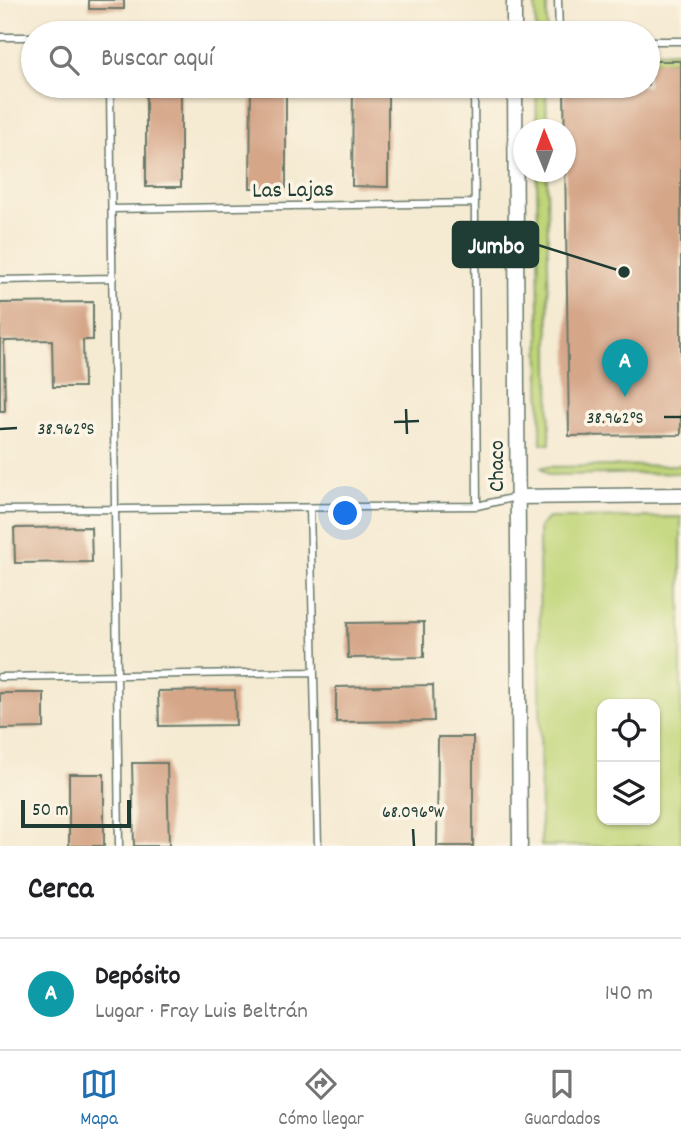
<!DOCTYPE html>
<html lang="es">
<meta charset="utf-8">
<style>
:root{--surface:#fff;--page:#f2f2f2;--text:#202124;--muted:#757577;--line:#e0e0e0;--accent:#1f6fb2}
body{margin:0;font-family:Dekko,sans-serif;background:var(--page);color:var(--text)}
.controls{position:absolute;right:21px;bottom:21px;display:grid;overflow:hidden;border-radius:14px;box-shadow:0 2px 5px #0004}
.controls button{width:63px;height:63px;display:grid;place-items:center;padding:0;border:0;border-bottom:2px solid var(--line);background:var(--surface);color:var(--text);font:35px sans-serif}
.compass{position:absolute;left:513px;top:119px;width:63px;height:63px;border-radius:50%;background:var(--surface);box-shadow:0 2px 5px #0004;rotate:359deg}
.scale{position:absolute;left:21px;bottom:18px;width:110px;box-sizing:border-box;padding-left:7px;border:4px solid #1f3d34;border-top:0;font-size:19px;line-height:24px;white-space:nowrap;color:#1f3d34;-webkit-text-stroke:5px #fcf5e5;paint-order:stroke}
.you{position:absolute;left:346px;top:514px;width:24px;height:24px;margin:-18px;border:5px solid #fff;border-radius:50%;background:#1a73e8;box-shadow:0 0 0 10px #1a73e833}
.badge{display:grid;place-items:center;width:46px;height:46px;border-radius:50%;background:var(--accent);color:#fff;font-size:23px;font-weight:700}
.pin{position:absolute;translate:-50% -58px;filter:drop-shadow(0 2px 4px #0008)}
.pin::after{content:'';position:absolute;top:37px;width:24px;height:21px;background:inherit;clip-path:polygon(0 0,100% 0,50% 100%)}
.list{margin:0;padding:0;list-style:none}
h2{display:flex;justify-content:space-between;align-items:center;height:91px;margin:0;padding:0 28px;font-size:30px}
h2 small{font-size:23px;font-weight:400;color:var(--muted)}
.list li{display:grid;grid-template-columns:46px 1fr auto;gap:21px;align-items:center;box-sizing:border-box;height:112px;padding:0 28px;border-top:2px solid var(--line)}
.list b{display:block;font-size:26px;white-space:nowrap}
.list p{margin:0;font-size:23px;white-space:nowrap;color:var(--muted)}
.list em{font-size:23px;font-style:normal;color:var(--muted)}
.icon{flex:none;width:38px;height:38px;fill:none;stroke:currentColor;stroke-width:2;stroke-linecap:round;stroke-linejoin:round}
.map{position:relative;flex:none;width:681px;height:846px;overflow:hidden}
.search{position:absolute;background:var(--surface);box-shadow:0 2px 5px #0004;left:21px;right:21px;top:21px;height:77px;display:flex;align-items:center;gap:18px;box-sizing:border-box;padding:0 24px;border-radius:38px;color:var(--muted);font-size:26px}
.sheet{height:203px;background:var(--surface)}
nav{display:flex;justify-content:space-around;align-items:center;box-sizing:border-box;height:98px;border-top:2px solid var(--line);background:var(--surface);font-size:19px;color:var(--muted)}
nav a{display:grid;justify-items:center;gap:4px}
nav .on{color:var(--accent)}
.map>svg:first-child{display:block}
.green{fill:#c0d578;stroke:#708956;stroke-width:2;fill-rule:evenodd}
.building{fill:#d5a688}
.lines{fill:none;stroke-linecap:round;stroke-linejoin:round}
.service-casing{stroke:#6a7a6b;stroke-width:9}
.tertiary-casing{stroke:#6a7a6b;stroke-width:17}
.service{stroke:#fff;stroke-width:6}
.tertiary{stroke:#fff;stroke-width:14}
.ticks{fill:none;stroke:#1f3d34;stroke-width:2.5}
.labels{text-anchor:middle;stroke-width:7;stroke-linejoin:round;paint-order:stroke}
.street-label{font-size:23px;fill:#1f3d34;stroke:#fcf5e5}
.ticks-label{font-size:18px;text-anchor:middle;fill:#1f3d34;stroke:#fcf5e5;stroke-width:7;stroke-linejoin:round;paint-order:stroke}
.leader{fill:none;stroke:#1f3d34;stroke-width:2.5}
.callout-dot{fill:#1f3d34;stroke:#fcf5e5;stroke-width:2.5}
.callout{fill:#1f3d34;stroke:#1f3d34;stroke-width:2.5}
.callout-label{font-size:24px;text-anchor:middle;font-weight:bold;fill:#fff}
</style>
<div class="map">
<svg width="681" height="846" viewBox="0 0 681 846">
<rect width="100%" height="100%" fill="#fcf5e5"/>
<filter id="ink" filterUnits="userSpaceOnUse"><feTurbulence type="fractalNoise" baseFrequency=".0143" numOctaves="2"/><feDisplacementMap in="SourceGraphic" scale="14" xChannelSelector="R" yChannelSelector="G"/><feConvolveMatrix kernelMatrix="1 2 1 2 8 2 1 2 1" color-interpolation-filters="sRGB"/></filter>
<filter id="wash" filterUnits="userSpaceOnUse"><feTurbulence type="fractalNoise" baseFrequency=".00686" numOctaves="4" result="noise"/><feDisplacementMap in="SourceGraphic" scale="28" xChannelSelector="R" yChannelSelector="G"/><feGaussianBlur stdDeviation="1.57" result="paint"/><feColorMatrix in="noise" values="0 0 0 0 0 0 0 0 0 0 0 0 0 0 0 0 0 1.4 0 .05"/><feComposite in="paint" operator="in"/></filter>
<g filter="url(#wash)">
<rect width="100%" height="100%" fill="#f5ead2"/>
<!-- green -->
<path class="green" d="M535,0H547V31H536Z
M681,51V61H648V52Z
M536,86H546L547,129H537Z
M537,172H547L550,444H541Z
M681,465V473L549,475L541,467Z
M681,517V846H541L539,527L548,518ZM602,704H655V820H602Z"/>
<g id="blocks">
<!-- building -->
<path class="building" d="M89,0H124V9H89Z
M648,61H681V435L569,436L564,86H648Z
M146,86H181V187H146Z
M251,86H286V188H250Z
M353,86H388V187L352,186Z
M93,302V340H83L84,387H53L52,340L4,341L5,411H0V303Z
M91,527L92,562L15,563L14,528Z
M424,622V657L348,658L347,623Z
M433,685L434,721L336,722V687Z
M235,690L236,725L159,726L158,691Z
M0,693H44V728L0,729Z
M438,737H473V846H437Z
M132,763H167L169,846H134Z
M69,774H104V846H69Z"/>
</g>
</g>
<g filter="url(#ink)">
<use href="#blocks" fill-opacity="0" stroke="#6a7a6b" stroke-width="2"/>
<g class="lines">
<defs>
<path id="service" d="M558,0L559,33
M314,33H474
M0,37H33
M648,41H681
M110,86L119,846
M474,86L477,506
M112,209L475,203
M0,280L113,278
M310,508L318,846
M0,510L477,506L516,497
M0,677L314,672"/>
<path id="tertiary" d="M514,0V33
M515,86L520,846
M518,497L681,495"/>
</defs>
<!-- service casing -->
<use href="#service" class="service-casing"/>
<!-- tertiary casing -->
<use href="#tertiary" class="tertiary-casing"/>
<!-- service -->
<use href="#service" class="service"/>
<!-- tertiary -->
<use href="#tertiary" class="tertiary"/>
</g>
</g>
<!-- ticks -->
<path class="ticks" d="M406,409L407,434M664,417H681M394,422L419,421M0,429L17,428M413,829L414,846"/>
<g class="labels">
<!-- street labels -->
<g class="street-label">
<text transform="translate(293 188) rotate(-1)" y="8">Las Lajas</text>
<text transform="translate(495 466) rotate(-90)" y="8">Chaco</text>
</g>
</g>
<g class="ticks-label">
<text x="615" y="423">38.962°S</text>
<text x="66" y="434">38.962°S</text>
<text x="413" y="817">68.096°W</text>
</g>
<!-- callouts -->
<path class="leader" d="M624 272L538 245"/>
<circle class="callout-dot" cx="624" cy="272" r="7"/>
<rect class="callout" x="453" y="222" width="85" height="45" rx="7"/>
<g class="callout-label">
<text x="496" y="253">Jumbo</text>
</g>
</svg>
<div class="controls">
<button><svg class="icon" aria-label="locate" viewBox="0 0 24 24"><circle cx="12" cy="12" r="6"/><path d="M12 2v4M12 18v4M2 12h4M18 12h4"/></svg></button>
<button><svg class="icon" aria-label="layers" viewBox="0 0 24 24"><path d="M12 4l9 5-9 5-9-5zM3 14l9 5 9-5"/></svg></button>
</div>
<svg class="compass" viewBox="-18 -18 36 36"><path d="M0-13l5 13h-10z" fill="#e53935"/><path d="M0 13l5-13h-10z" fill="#757577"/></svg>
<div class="scale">50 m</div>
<div class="you"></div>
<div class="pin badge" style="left:625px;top:397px;background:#0f9aa8">A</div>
<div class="search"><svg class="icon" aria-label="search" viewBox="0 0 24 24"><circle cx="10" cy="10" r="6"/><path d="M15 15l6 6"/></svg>Buscar aquí</div>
</div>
<section class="sheet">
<h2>Cerca<small></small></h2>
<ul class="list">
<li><span class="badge" style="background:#0f9aa8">A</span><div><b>Depósito</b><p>Lugar · Fray Luis Beltrán</p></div><em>140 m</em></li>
</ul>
</section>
<nav>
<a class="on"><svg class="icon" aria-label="map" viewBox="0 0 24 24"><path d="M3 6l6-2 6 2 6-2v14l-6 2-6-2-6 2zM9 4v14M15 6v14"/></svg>Mapa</a>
<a><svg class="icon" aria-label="directions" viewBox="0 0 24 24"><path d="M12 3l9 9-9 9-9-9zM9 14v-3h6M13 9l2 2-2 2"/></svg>Cómo llegar</a>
<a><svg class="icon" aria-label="saved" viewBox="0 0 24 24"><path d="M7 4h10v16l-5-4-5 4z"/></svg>Guardados</a>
</nav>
